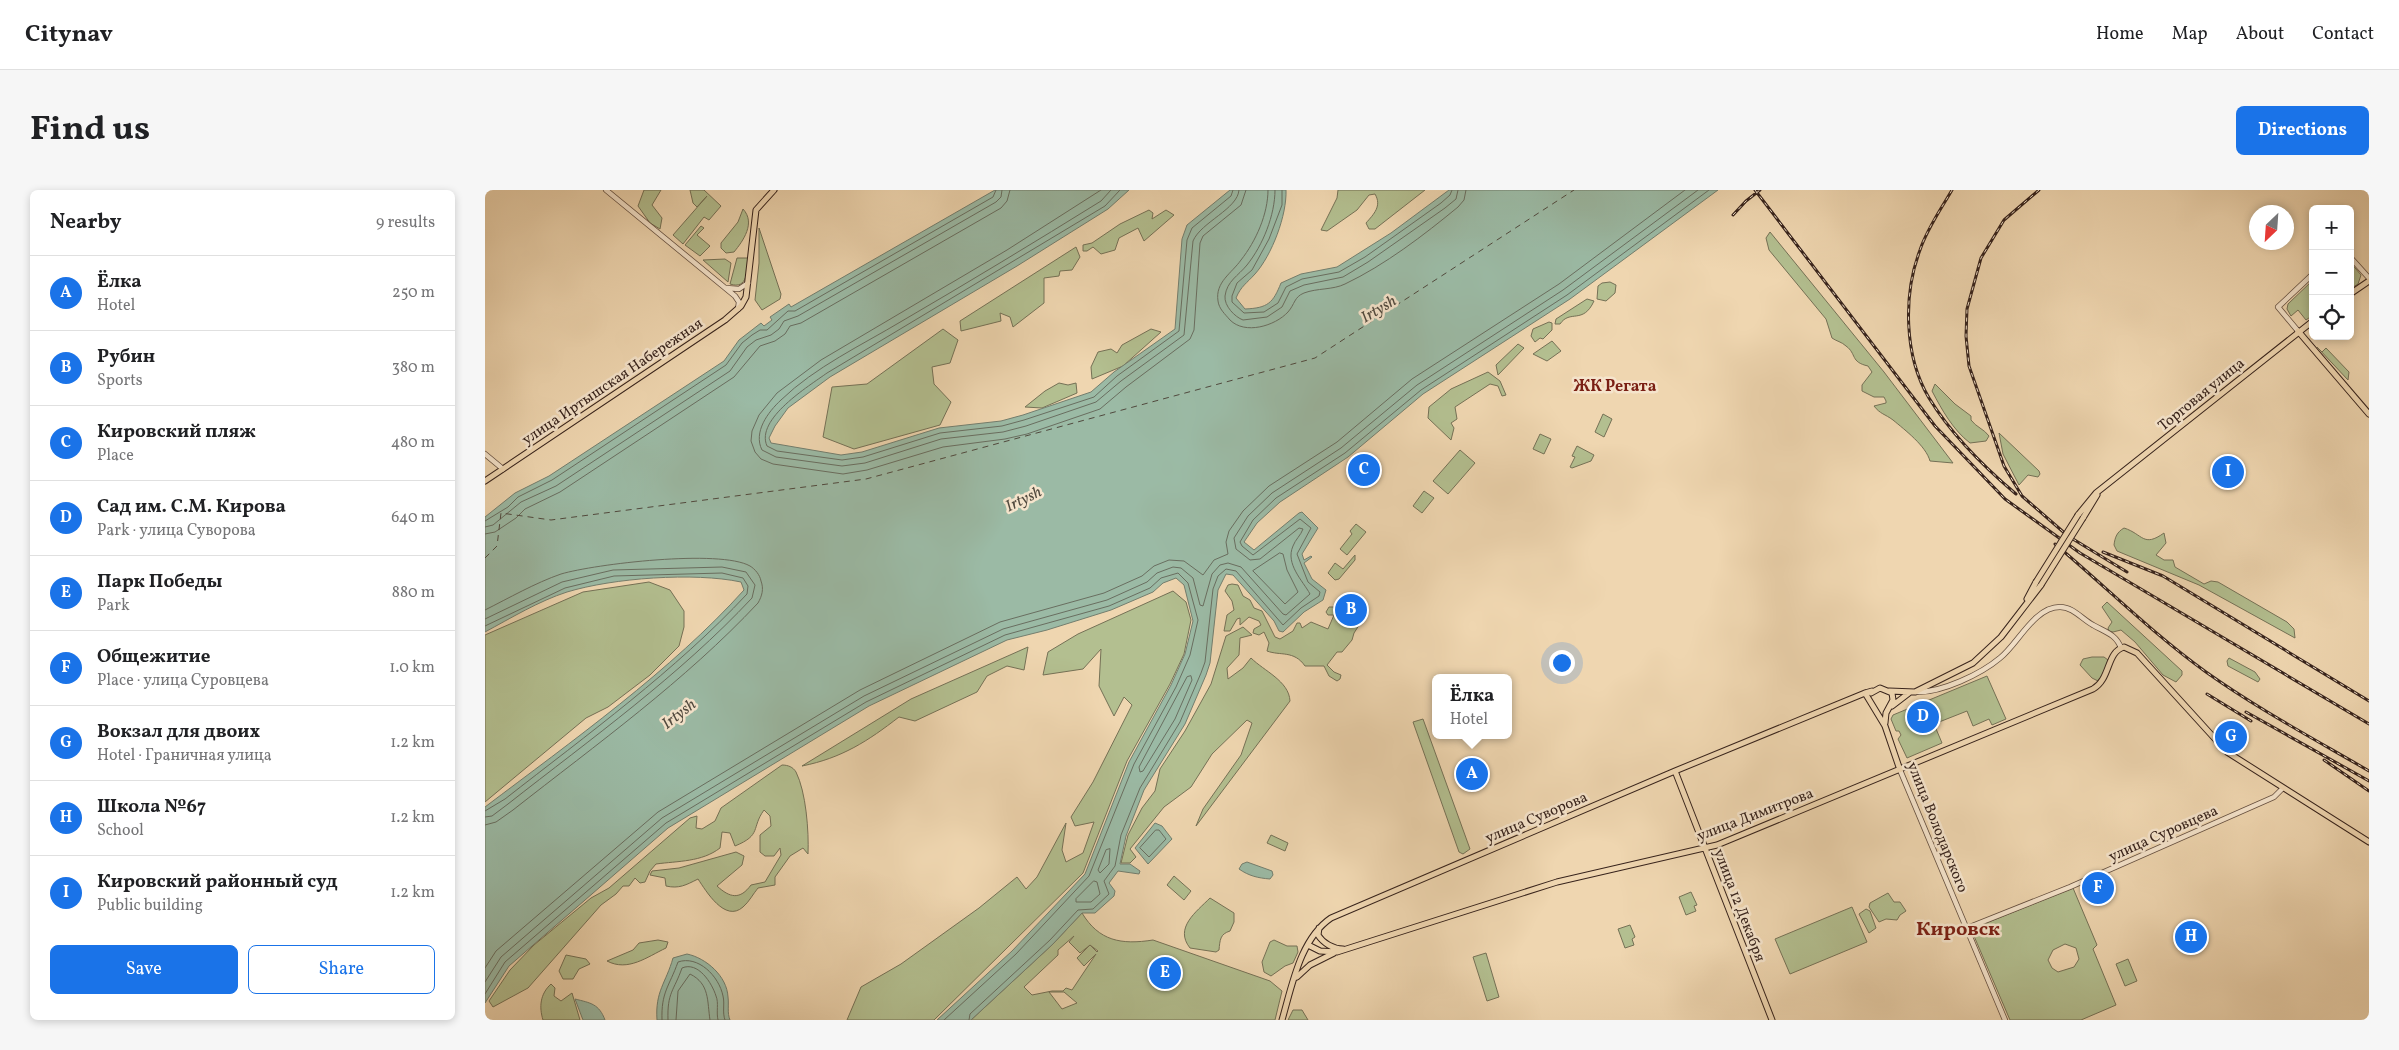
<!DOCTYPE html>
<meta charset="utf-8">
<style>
:root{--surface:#fff;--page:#f6f6f6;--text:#202124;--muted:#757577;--line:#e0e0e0;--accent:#1a73e8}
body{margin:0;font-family:Vollkorn,serif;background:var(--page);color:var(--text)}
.controls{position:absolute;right:15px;top:15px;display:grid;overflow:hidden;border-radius:8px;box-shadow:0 2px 8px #0003}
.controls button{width:45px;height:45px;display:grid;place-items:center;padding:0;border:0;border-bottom:1px solid var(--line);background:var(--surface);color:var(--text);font:25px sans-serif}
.compass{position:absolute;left:1764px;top:15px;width:45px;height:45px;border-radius:50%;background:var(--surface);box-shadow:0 2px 8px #0003;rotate:205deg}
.you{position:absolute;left:1076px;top:472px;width:18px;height:18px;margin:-12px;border:4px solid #fff;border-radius:50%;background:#1a73e8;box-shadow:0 0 0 8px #1a73e833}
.badge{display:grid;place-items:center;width:32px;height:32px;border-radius:50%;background:var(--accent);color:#fff;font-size:16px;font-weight:700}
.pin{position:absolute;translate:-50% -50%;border:2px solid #fff;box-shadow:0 1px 5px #0006}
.popup{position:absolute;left:947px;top:484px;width:80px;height:65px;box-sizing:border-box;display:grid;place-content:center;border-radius:8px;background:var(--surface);filter:drop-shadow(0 1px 4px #0005);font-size:16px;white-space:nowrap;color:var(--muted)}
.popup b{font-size:19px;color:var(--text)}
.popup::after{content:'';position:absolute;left:50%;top:100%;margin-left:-10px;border:10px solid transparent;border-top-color:var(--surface)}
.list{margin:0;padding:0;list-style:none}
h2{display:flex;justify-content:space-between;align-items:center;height:65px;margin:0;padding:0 20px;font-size:21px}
h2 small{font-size:16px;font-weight:400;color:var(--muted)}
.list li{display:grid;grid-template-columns:32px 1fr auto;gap:15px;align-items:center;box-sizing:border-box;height:75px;padding:0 20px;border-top:1px solid var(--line)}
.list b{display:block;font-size:19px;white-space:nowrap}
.list p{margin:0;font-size:16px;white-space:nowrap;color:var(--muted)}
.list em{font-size:16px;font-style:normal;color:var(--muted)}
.actions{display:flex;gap:10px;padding:15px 20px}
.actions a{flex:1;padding:11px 0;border:1px solid var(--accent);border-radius:8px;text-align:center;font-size:18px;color:var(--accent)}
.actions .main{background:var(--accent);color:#fff}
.icon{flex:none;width:28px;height:28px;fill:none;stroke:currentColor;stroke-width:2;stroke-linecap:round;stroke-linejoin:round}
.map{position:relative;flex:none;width:1884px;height:830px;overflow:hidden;border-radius:8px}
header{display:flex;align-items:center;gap:30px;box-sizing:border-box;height:70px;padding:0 25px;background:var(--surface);border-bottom:1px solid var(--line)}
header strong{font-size:24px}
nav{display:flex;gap:28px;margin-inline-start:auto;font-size:18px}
.intro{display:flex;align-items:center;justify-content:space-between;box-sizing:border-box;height:120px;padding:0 30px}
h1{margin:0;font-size:35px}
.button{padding:12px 22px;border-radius:8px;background:var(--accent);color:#fff;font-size:18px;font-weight:700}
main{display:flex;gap:30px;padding:0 30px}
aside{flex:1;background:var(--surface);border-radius:8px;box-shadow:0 2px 8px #0003}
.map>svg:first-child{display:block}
.green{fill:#b3bf90;stroke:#757156;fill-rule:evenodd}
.water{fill:#9bbaa5;stroke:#737e6e}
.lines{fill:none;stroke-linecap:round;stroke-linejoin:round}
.shore{stroke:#696e60;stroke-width:1}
.ferry{stroke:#50493e;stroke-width:1;stroke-dasharray:6 5;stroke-linecap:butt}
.minor-casing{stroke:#655041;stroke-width:6}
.major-casing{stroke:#37231c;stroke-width:7}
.minor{stroke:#f5e4cc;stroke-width:4.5}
.major{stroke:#efd6b0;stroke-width:5}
.rail-casing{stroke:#37231c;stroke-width:3}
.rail{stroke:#f5e4cc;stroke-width:1;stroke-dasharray:4;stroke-linecap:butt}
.major-bridge-casing{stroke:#37231c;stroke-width:7;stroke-linecap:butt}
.major-bridge{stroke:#efd6b0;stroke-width:5}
.labels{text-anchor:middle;stroke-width:5;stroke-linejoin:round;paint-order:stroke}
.street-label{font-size:15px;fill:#37231c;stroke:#f5e4cc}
.water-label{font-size:16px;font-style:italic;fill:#50493e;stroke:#f5e4cc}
.neighbourhood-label{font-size:16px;font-weight:bold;fill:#7a1f14;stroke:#f5e4cc}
.district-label{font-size:20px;font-weight:bold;fill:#7a1f14;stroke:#f5e4cc}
</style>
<header>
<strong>Citynav</strong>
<nav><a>Home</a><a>Map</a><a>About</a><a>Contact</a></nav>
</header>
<div class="intro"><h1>Find us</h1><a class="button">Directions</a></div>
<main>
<aside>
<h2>Nearby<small>9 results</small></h2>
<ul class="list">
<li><span class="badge">A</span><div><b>Ёлка</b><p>Hotel</p></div><em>250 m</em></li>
<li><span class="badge">B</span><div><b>Рубин</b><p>Sports</p></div><em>380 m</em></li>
<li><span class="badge">C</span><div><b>Кировский пляж</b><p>Place</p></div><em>480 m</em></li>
<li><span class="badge">D</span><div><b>Сад им. С.М. Кирова</b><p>Park · улица Суворова</p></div><em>640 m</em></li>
<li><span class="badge">E</span><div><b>Парк Победы</b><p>Park</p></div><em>880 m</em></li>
<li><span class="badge">F</span><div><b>Общежитие</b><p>Place · улица Суровцева</p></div><em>1.0 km</em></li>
<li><span class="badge">G</span><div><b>Вокзал для двоих</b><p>Hotel · Граничная улица</p></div><em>1.2 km</em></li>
<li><span class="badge">H</span><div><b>Школа №67</b><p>School</p></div><em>1.2 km</em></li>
<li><span class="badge">I</span><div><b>Кировский районный суд</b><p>Public building</p></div><em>1.2 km</em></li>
</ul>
<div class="actions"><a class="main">Save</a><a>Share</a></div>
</aside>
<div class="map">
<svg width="1884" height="830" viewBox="0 0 1884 830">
<rect width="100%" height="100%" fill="#efd6b0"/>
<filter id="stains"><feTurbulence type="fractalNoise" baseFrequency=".004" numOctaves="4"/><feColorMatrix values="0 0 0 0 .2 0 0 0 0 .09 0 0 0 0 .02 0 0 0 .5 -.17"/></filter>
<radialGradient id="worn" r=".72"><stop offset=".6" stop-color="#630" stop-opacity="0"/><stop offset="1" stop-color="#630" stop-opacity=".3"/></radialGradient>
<!-- green -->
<path class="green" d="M159,0H176L167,15L177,28L175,39L165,33L153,16Z
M205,0H219L236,16L224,30L219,27L198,54L188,45L222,6L212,17L208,13Z
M853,0H940L890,39H884L881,33C889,24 897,16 890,4L884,5L872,20L842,41L836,40L852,8Z
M258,19C271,33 258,51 249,62L241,63L236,58V53L253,32Z
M664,20L668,23L667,29L681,20L689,25L659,51L653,38L634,48L630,60L616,64L608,57L602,61H598V55L607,53L635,34Z
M216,36L219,38L212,45L225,56L215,66L200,55Z
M274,38L296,104L295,109L277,120L270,110L274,73Z
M1285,42L1399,182L1468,273L1445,271C1441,256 1420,240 1408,230C1400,224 1395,224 1389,216L1401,213V211L1399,207H1389L1377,201V195L1387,182L1383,176C1365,172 1372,164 1361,156C1357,152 1351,151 1347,148L1341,129L1284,60L1281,48Z
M591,57L595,67L587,80L575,81L574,86L559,88V113L528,137L525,127L515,123L516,131L476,141L475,131Z
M252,68H263C262,80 263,100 245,94Z
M240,69L246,73L243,92L218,70Z
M1865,72L1876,85L1873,94L1865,99Z
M1828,90V125L1821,130L1813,120L1806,126L1802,119L1803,114Z
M1125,92L1131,95L1130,103L1121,111L1112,109L1113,96L1117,93Z
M1102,109L1109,111C1098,135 1085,119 1075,134H1070L1071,129Z
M1064,132L1067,133V140L1058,149L1055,148L1050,152L1046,146L1048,139Z
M458,139L473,150L465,173L447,177L449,194L466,212L455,235L369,259L338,247L347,197L382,194Z
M666,139L676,142L638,176L607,189L606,177L613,162L626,159L632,163L637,155Z
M1067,151L1076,161L1062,171L1048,164Z
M1033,154L1039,158L1013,185L1011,175Z
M1832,157L1837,162L1841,158L1864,182L1863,190Z
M1003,182L1015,191L1021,205L1017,206L1013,196L1005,194L970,217L972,229L966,233L969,238L966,250L943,228L944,217L966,199Z
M574,193L583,195L591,193L592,203L557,218L540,217L560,201Z
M1450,194L1470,214L1486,226V230C1491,237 1499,239 1504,246L1501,251L1485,253C1468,240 1457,220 1447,201Z
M1118,224L1127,229L1119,247L1110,242Z
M1514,243L1554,281L1555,284L1553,287L1543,285L1534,295L1518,264Z
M1055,244L1066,249L1059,264L1048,259Z
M1092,256L1109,265L1106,271L1087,278L1085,277L1090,267L1087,266Z
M975,260L990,273L963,304L948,291Z
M939,301L949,308L937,323L928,316Z
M871,334L881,342L862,365L855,359L867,344L865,341Z
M1639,338C1658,344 1658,358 1679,343L1681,353L1671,365L1679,370H1688L1690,377L1719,394L1726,391L1733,392L1802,432L1809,439L1810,448L1714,395L1632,361L1629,355C1630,347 1632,342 1639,338Z
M870,365V370L854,389L850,390L843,383L850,373L858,379Z
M164,392L185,400L199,421V437L194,456L165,485L123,517L101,528L0,612V445L98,402Z
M747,394L753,395L758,406L765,410L769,418L777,421L790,447L795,449L808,441L812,433H815L817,438L826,432L843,439L849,425H843L841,422L844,417H850L856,429L865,435L876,427L878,429L869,443L867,450L857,462H852L842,475L849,482L856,485L855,489L852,491L844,486L839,476H820C809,460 795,466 782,461L784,453L779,442L774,445L768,443L769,439L776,435L774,431L764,427L755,435V428L752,429L745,441H739L742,425L749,420L747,411L740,401L743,395Z
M688,401L701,412L706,430L699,464L685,494L642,571L598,683L449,830H362L376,797L416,774L494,718L532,687L541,699L552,687L581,633L577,660L581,672L598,663L609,632L590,636L586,627L608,592L647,515L639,507L629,526L614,496L616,459L598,479L558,485L563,462L593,444Z
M1622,412L1697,481V485L1691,492L1678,485L1650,452L1636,440L1628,442L1624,441L1623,438L1627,432L1617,417Z
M758,437L767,445L755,448L754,465L742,478L743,489L758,478L766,468C779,481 804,491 805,511L711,636L718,619L756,565L767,533L762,530L727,564L706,597L679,617L645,659L651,667L645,673H636L643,645L657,618L670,601L675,579L700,541L726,494L741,446Z
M543,457L539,480L522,476L502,486L492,502L430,531L414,527C383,551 357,568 317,576L426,509Z
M1607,467H1619L1623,470C1621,478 1621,487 1613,491L1607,488L1595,475L1598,469Z
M1744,468L1770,482L1775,489L1773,492L1743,476L1742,471Z
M1502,486L1521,529L1507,535L1504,529L1488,536L1482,521L1449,534L1457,553L1422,568L1413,549L1416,545L1414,541H1411L1406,529L1408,525Z
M938,529L985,659L978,664L974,662L928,532Z
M297,575C303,575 308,577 311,582C321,602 324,641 323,664L318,658L305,666L290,687V695L273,698C268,704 264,712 258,717C240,733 221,701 213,689C201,695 194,699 181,696L180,688L165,685L167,681L194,678L251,662L259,666L257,675L232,696C245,708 255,710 266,695L280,692L296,665L295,658L289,666H280L275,662V645L286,636L285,626L279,620C266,638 277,645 250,656L245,643L237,642L235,658C217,672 193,671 171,674L165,681L160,692L155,693L150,688L144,696H138L131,704L116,715L43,798L8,817L4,811L25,780L49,755L106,708L124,698L205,628L212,626L211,638L217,639L230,631L236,618Z
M786,645L803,653L800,661L782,653Z
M689,686L706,701L699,710L682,695Z
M1588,698L1612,755L1608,759L1631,815L1596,830H1525L1486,739ZM1580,754L1591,758L1594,769L1589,777L1573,782L1567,778L1563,770L1568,760Z
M1206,702L1212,715L1209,716L1211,721L1201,725L1194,707Z
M1403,703L1409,712H1415L1421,721L1415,725L1412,730L1401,729L1394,732L1384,717L1385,713Z
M725,708L749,723V732L745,741C735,744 735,750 734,760L731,762L705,758C689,738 711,722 725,708Z
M1367,717L1382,752L1305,784L1290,749Z
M1381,719L1385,721L1391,738L1384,743L1374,724Z
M597,723C614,751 636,755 668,750L785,791L797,801L790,830H486L568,754ZM589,746L584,752L595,763L605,755L613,761L612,762L605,755L592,768L599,776L611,764L587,800L581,798L578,801H567L547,805L539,797L573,765V760ZM564,802H579L592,813L577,819Z
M1145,735L1150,747L1147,749L1149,755L1140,758L1133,739Z
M173,750L183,752L181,758C162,767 143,782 122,771L148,760L154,753Z
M789,750L802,756H812L813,762L808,773L800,776L786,786L779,782L777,772L785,752Z
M1001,763L1014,807L1002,811L988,767Z
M81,765L101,769L105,774L94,779L88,789H78L74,781Z
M1643,769L1652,791L1640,796L1631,774Z
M66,794L70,798L69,806L76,811L87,803L95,830H58C54,817 55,804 66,794Z
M808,820H817L823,830H803Z"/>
<!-- water -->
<path class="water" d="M510,0H644L623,19L532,76L345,187L303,218L290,236L284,248L286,253L356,265L377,262L454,238L516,231L538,225L606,202L629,182L690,139L697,49L702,35L745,0H801C802,25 787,65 770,84C762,93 756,96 751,108L760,119C783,118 788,113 796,93L816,84L852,77L906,43L964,0H1233L1085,109L938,204L863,267L795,312L772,333L759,352L769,360L814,323L817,322L833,338L817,364L819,370L826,366L827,367L819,373L827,389L841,400L838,410L819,422L798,442L794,441L789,431L748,385L741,384L733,400L725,473L721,485L700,534L659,600L641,646L635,674H645L655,681L654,684L633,681L624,693L630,701L629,706L610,723H597L568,754L486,830H452L527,761L600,684L644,572L686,495L700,464L708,431L699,395L691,388L678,393L668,402L626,420L562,440L522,450L384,516L183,638L24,776L0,813V617C86,552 187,480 259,400L256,392C209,382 128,388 82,402C54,411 26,428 0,442V327L30,303L64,286L239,171L254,150L276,133L279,136L287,130L285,127L304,114L306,117Z
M670,633L677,636L687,649L663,674L650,658Z
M762,672L787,681L788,685L785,689C773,688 764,686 754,679L757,674Z
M202,764C221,768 242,786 243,807C244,815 242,823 245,830H172C170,801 181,793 188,768Z
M90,809C106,813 114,814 120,830H98Z"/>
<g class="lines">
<!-- shore -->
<path class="shore" d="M616,0L522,60L336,170L292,203L274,225L267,241L266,251L270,262L276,269L288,274L358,284L382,280L458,257L520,249L542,244L615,219L641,197L705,149L709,140L715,53L718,46L756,15L761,0
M626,0L616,11C550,52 484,92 417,131C377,155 330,177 296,210C283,222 268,242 277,260L291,267L357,276L380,273L456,249L518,242L541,236L611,212L636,191L699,145L708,51C716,32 753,19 754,0
M635,0L620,16L342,183C324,196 270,229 282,256L292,261L357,270L378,267L455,243L517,236L539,230L609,207L632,186L694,141L702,50L707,38L746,6L748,0
M783,0C783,24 771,51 756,70C747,83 730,92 733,111C734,119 740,124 745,130C760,145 790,136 803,122C810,114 809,107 819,103C832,98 848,100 860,94C900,75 939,45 973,17L979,10L981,0
M790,0C790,25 778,55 762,75C753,86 742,91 740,106C739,116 750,127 758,130L782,127L797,117L805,101L819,95L858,87L883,72L960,18L971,9L973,0
M797,0V15L784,49L767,80L752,93L747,106V112L759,123L779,122L793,113L801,97L817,89L854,82L880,67L956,13L965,5L967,0
M0,331L23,317L33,307L67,290L241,175L257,153L267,145L275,140H282L303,121H310L508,7L511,0
M0,337L8,335L36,312L71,296L245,181L262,157L271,150L286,145L294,139L299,131L313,126L511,12L516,7L517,0
M0,344L10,342L31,328L40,319L75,302L249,187L275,156L290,151L300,144L305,136L316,133L516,18L522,11L525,0
M795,363L798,364L802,380L813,402L800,414L768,381Z
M0,420C24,408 50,393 76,384C110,374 235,359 265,376C270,379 275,385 276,391C279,399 277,406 273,413C200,491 112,554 28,620L11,632L0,635
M0,429L77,392L128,380L237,377L261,382L270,395L267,408C194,486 107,548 23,614L7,626L0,627
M0,436L80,398L129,386L237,383L258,388L263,396L262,404C190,481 103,544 20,609L0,621
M706,486L707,490L690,529L658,581L655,582L654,577L702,487Z
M671,640H674L681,649L664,667L655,658Z
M625,659L624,674L615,683L613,680L621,660Z
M609,691L612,692L615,704L606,712H591V709Z
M0,778L11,761L173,622L375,500L515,432L619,403L657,386L669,376L684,370L699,371L718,385L729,370L743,364L741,352L744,341L758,321L784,296L852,252L927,189L1074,94L1200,0
M0,792L16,767L177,628L379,506L518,439L622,410L662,392L672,383L688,377L696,378L708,388L715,415L718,416L727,384L735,375L743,373L756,377L798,424L801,425L825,404C818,391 800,374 808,356C810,350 816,345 818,339L814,338L775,369L765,370L751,359L749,348L763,326L787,303L856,258L932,195L1078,100L1213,0
M0,804L20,772L181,633L381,512L520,445L624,416L665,398L676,388L693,383L703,393L713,430L705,465L691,497L649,574L604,686L531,764L459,830
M177,830C176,802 184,797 193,772C213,765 234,786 238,806C240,814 237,822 240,830
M183,830C182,802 189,801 197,778C213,771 227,793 231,806C234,813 231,822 233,830
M191,830L193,801L205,784C225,794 222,811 225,830
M484,830L485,824L565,750L593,720L608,719L624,704L619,691L630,676L636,645L655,598L695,532L716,483L720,472L728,399L733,386L741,379L751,381L798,435L816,418L834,406L835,402L823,392L812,364L826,338L815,329L768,365L757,356L755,352L768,330L791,308L860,263L936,200L1082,105L1224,0"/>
<!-- ferry -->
<path class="ferry" d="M0,368L12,356L16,323L66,330L381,289L830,168L1089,0"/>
<defs>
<path id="minor" d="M121,0L250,106L254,112L253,119
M1865,67L1884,88
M241,98L254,99L263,93
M1813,141L1793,117L1828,84
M0,264L18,279
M1431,502C1456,503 1496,484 1515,468C1533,454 1549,417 1575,417C1588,417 1597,429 1608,435C1620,442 1631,444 1636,458
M1415,580L1520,830
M1482,738L1585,697L1789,607L1797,599"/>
<path id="major" d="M1865,104L1884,91
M1813,141L1884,224
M0,291L240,130L256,116L261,107L271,20L289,0
M1593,325L1611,303L1828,131
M1598,328L1612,305
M1542,409L1551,392
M1404,501L1430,502L1488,473L1516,447L1556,395
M1380,503L1400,536L1415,580
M1386,503L1395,498L1407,503L1408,510L1401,523L1400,533
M1407,516L1424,503
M1190,581L1287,830
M834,738L833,745C838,753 848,759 858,759
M823,755L835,761L852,762L1072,692L1232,655L1608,499C1626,489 1621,462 1639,457L1652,463L1742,562L1884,652
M812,787L825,775L849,763
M797,830C807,796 815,749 846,728L1190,581L1380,503L1387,501"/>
</defs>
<!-- minor casing -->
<use href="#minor" class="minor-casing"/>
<!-- major casing -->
<use href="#major" class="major-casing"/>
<!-- minor -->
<use href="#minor" class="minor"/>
<!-- major -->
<use href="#major" class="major"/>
<defs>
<path id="rail" d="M1270,0L1450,236L1520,309L1595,363L1884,534
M1467,0C1456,19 1442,39 1435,60C1418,105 1419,166 1444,208C1466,244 1499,277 1531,304
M1554,0L1519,30L1496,68L1482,119L1481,146L1484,176L1519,276L1537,306L1583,346L1642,382
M1248,25L1261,11L1275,0
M1570,354C1620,396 1667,443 1721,482C1773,519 1829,549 1884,581
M1618,362L1678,386L1884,511
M1722,504L1766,531
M1761,522L1884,591
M1839,570L1884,601"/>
</defs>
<!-- rail casing -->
<use href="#rail" class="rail-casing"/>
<!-- rail -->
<use href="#rail" class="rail"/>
<defs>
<path id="major-bridge" d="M1551,392L1593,325
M1556,395L1598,328"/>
</defs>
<!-- major-bridge casing -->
<use href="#major-bridge" class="major-bridge-casing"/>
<!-- major-bridge -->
<use href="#major-bridge" class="major-bridge"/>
</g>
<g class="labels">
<!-- street labels -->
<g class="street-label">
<text transform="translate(127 191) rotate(-34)" y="5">улица Иртышская Набережная</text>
<text transform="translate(1716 204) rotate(-39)" y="5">Торговая улица</text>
<text transform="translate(1270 624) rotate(-21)" y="5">улица Димитрова</text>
<text transform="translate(1051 627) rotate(-23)" y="5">улица Суворова</text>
<text transform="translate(1453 637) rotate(68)" y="5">улица Володарского</text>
<text transform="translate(1678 643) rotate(-24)" y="5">улица Суровцева</text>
<text transform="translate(1255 715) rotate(69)" y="5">улица 12 Декабря</text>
</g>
<!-- water labels -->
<g class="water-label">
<text transform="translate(893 118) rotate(-31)" y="6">Irtysh</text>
<text transform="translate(538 308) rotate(-26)" y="6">Irtysh</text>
<text transform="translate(193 523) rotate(-38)" y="6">Irtysh</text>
</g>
<!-- neighbourhood labels -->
<g class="neighbourhood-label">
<text x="1130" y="201">ЖК Регата</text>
</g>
<!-- district labels -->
<g class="district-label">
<text x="1473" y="745">Кировск</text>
</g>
</g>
<rect width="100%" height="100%" filter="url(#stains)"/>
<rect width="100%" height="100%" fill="url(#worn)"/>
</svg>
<div class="controls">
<button>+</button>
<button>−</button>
<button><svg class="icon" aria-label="locate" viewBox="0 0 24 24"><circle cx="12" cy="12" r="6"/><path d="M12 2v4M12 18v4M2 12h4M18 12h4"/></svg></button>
</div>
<svg class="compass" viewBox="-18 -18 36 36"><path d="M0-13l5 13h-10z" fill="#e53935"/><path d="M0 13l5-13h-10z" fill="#757577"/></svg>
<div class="you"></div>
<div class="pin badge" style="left:987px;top:584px">A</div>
<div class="popup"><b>Ёлка</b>Hotel</div>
<div class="pin badge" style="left:866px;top:420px">B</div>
<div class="pin badge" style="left:879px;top:280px">C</div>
<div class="pin badge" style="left:1438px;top:527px">D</div>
<div class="pin badge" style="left:680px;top:783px">E</div>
<div class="pin badge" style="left:1613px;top:698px">F</div>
<div class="pin badge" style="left:1746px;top:547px">G</div>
<div class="pin badge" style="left:1706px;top:747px">H</div>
<div class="pin badge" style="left:1743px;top:282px">I</div>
</div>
</main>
